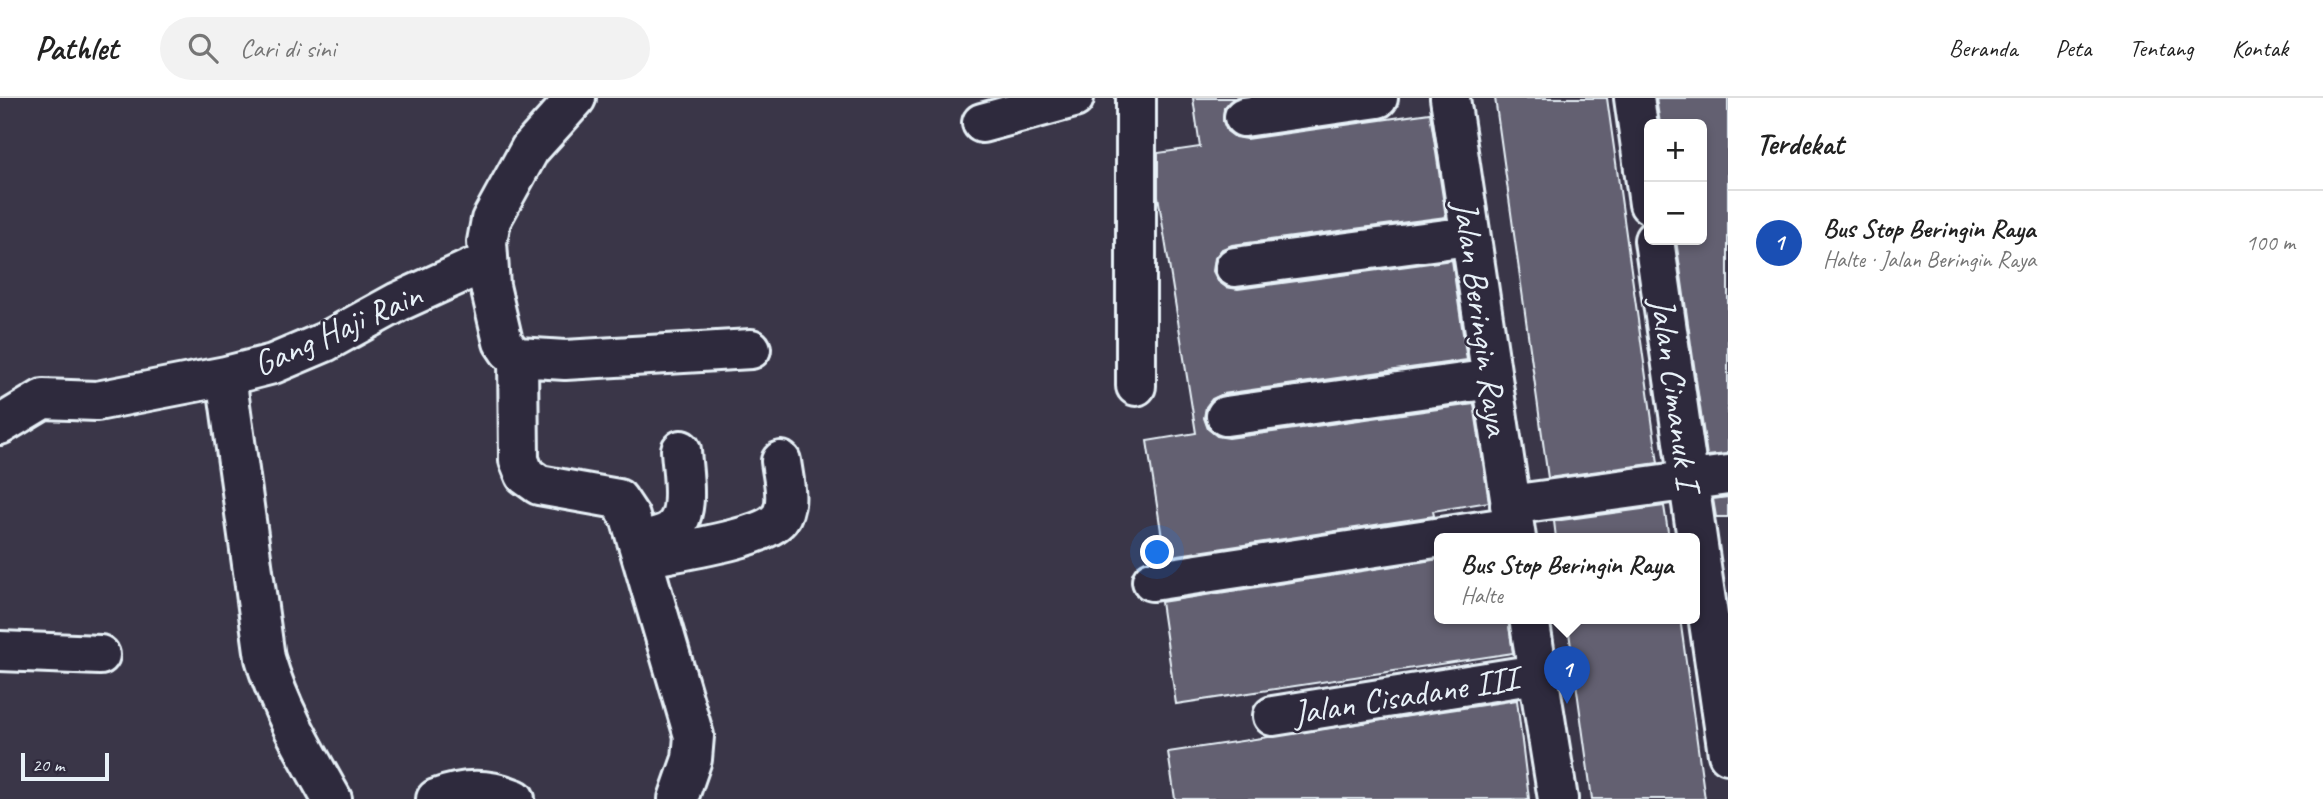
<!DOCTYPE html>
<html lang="id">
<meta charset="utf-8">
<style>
:root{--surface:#fff;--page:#f2f2f2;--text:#222;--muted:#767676;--line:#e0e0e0;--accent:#ea580c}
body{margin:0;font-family:Caveat,sans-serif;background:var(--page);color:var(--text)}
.controls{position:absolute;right:21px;top:21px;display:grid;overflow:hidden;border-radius:10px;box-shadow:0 4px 10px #0003}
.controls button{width:63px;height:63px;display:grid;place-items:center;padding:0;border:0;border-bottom:2px solid var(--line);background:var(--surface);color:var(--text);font:35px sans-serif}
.scale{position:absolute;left:21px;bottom:18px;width:88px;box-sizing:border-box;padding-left:7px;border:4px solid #e8f1f8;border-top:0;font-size:19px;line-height:24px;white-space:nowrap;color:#e8f1f8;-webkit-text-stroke:5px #2f2a3d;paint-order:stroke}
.you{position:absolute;left:1158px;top:455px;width:24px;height:24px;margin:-18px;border:5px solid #fff;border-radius:50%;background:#1a73e8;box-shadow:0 0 0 10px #1a73e833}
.badge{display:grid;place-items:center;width:46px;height:46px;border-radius:50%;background:var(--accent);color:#fff;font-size:23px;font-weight:700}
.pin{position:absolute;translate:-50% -58px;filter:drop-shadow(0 2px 4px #0008)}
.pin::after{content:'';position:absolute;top:37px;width:24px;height:21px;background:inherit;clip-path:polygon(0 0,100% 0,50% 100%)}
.popup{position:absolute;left:1434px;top:435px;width:266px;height:91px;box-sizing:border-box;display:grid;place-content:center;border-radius:10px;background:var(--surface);filter:drop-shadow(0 2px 5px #0005);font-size:23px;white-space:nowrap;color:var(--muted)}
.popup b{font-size:26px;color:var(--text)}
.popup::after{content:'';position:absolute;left:50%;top:100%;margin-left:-14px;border:14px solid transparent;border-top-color:var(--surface)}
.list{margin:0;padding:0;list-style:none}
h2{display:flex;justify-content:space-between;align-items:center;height:91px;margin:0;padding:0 28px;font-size:30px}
h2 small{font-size:23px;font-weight:400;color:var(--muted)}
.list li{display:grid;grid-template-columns:46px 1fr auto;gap:21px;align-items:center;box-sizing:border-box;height:105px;padding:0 28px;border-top:2px solid var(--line)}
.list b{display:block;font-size:26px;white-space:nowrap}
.list p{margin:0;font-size:23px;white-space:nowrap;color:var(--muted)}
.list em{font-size:23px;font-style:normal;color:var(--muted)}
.icon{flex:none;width:38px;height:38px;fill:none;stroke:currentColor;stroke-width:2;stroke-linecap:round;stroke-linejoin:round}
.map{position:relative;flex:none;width:1728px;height:701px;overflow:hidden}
header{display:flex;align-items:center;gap:42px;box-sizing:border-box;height:98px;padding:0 35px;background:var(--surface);border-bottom:2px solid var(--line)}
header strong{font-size:33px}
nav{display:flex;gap:38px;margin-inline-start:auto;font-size:24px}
.search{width:490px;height:63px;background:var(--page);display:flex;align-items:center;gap:18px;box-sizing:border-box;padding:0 24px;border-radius:38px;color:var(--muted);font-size:26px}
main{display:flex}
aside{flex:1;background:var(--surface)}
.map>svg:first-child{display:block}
.building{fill:#636171;stroke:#e8f1f8;stroke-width:2}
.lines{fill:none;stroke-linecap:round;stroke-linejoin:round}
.minor-casing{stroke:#e8f1f8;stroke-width:44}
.minor{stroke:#2f2a3d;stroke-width:38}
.labels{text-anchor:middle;stroke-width:5;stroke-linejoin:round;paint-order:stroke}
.street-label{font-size:35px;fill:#e8f1f8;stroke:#2f2a3d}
</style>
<header>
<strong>Pathlet</strong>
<div class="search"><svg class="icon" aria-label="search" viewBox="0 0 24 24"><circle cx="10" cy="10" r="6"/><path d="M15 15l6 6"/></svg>Cari di sini</div>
<nav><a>Beranda</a><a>Peta</a><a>Tentang</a><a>Kontak</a></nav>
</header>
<main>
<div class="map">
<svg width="1728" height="701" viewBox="0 0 1728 701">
<rect width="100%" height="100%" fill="#3a3648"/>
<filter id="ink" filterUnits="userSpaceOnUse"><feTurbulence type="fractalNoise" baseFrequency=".0143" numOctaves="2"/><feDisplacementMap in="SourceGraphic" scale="14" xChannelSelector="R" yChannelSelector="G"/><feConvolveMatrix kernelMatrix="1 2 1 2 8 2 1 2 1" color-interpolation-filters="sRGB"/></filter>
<g filter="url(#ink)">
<!-- building -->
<path class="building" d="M1193,0H1234L1224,10L1223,23L1227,33L1235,39L1246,41L1430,15L1446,119L1232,147L1222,151L1215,160L1213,173L1218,183L1226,189L1238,191L1452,162L1467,262L1223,296L1212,301L1206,309L1204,320L1208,331L1217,338L1229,340L1474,306L1489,404L1433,413L1434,418L1165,459L1147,343L1196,335L1158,98V55L1200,49Z
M1495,0H1607L1658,365L1548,380Z
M1656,0H1728V356L1707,358L1676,142H1702V26H1660Z
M1728,399V419H1716L1713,401Z
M1664,408L1669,440H1556L1554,423Z
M1439,461V520H1508L1513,555L1176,606L1161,504Z
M1567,520H1680L1705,701H1592Z
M1517,602L1529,701H1175L1168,654Z"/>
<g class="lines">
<defs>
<path id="minor" d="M576,0L530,51L491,122L487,144L490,188L503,244L509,253L518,259L565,262L751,251
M1450,0L1516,440
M1634,0L1649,106
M1244,19L1378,0
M982,25L1074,0
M1654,142L1728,656
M1235,169L1469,138
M518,259L519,362L525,377L539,387L618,401L630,419L694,638L692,661L678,701
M226,278L265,560C280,611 306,655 332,701
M1136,288V0
M1226,318L1492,281
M0,327L43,301L97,303L226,278L273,266L325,244L398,204L488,163
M1510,407L1728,377
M638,443C648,440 662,439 670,433C692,419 682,374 681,352
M644,460C674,453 761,442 779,421C791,406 783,381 781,363
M1152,483L1514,428
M1529,520L1558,701
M0,553L100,557
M1273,618L1537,576
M436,701C464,690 488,690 515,701"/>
</defs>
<!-- minor casing -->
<use href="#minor" class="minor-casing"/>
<!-- minor -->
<use href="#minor" class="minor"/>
</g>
</g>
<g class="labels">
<!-- street labels -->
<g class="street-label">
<text transform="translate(1482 220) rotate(82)" y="12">Jalan Beringin Raya</text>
<text transform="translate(337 231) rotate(-24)" y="12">Gang Haji Rain</text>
<text transform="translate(1676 295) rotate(82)" y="12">Jalan Cimanuk I</text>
<text transform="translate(1405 597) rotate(-9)" y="12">Jalan Cisadane III</text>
</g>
</g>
</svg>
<div class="controls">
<button>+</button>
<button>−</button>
</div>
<div class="scale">20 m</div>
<div class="you"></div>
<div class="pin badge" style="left:1567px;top:606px;background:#1a4fb4">1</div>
<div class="popup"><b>Bus Stop Beringin Raya</b>Halte</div>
</div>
<aside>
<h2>Terdekat<small></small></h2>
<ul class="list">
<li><span class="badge" style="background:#1a4fb4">1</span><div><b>Bus Stop Beringin Raya</b><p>Halte · Jalan Beringin Raya</p></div><em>100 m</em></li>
</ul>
</aside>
</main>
